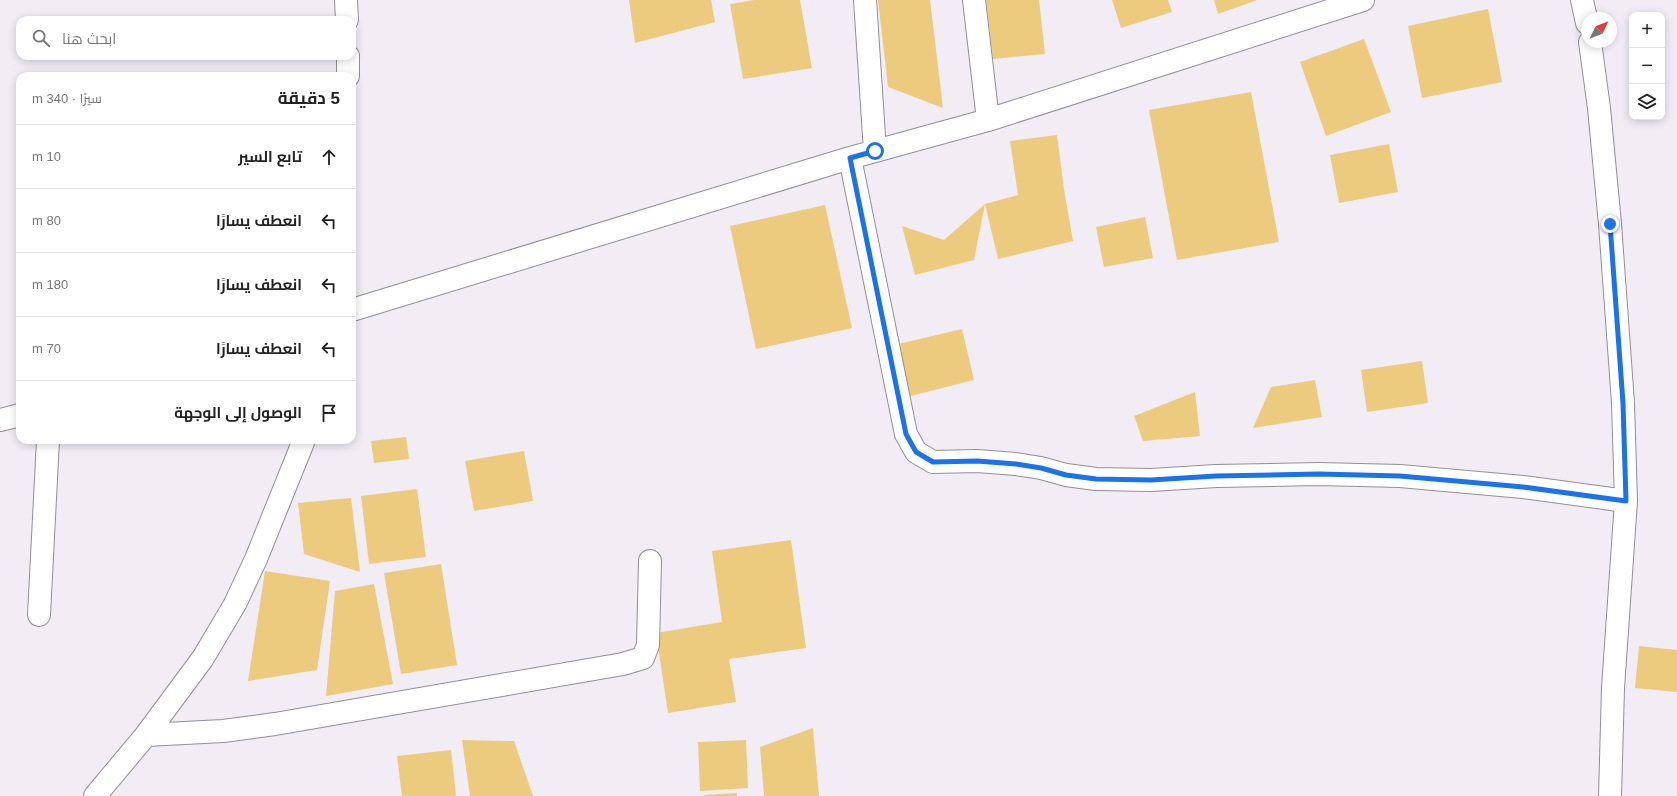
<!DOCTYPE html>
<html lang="ar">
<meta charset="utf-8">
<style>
:root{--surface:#fff;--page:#f6f6f6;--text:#222;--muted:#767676;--line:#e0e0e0}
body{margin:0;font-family:Arial,Cairo,sans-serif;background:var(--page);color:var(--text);direction:rtl}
.controls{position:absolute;right:12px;top:12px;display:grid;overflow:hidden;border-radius:8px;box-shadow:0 2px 10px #0003}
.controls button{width:36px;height:36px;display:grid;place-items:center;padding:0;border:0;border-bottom:1px solid var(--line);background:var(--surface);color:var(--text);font:20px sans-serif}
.compass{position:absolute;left:1581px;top:12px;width:36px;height:36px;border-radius:50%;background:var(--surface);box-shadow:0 2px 10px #0003;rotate:47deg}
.stop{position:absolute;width:12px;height:12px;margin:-9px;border:3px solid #1a73e8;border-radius:50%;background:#fff}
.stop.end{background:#1a73e8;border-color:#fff;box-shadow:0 1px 4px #0008}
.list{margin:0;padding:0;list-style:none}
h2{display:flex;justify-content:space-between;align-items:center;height:52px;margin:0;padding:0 16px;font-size:17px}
h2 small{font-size:13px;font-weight:400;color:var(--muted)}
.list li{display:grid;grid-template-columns:26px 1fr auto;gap:12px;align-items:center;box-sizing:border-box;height:64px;padding:0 16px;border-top:1px solid var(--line)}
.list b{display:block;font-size:15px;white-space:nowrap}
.list em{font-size:13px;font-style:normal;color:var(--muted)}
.icon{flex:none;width:22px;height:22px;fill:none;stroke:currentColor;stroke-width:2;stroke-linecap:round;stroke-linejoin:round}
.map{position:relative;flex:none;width:1677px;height:796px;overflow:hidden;direction:ltr}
.search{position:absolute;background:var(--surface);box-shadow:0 2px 10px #0003;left:16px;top:16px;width:340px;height:44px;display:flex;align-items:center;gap:10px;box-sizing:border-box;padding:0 14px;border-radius:12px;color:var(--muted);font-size:15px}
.panel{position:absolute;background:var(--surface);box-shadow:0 2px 10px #0003;left:16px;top:72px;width:340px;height:372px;border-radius:12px;direction:rtl}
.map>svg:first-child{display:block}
.building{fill:#eccb7f}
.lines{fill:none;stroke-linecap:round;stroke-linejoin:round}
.minor-casing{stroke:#948e97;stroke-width:24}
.minor{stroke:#fff;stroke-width:22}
.route{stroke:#1a73e8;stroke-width:5}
</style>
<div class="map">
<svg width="1677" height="796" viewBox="0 0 1677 796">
<rect width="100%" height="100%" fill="#f2ecf5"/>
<!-- building -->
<path class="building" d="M629,0H711L715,22L635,43Z
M754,0H800L812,68L743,79L730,4Z
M878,0H930L943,108L888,87Z
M986,0H1039L1045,54L993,59Z
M1112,0H1168L1172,12L1121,28Z
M1214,0H1257L1218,14Z
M1488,9L1502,82L1422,98L1408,26Z
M1364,39L1391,112L1326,136L1300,62Z
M1251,92L1279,242L1177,260L1149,110Z
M1057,135L1064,189L1073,241L998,259L985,204L974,260L915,275L902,226L944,240L985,204L1018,195L1010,141Z
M1389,144L1398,192L1339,203L1330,155Z
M825,205L852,328L756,349L730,226Z
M1145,217L1153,258L1104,267L1096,227Z
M962,329L974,380L903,398L890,346Z
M1422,361L1428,403L1367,412L1361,370Z
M1315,380L1322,417L1253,428L1271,387Z
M1195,392L1200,436L1143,441L1134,416Z
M406,437L409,459L374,463L371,441Z
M524,451L533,501L474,511L465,461Z
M417,489L426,557L369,564L361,496Z
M351,498L360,572L304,554L298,503Z
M791,540L806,648L729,659L736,702L668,713L656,633L722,622L712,551Z
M441,564L457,665L401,674L384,573Z
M265,571L330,581L317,670L248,681Z
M374,584L393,684L326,696L335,591Z
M1639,646L1677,650V692L1635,688Z
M813,728L819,796H764L760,747Z
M462,740L514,741L533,796H470Z
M746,740L748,788L700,791L698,742Z
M451,750L456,796H402L397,756Z
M737,793V796H704V795Z"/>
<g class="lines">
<defs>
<path id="minor" d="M346,0L347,20
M865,0L875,151
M974,0L988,120
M1582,0L1587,23
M1590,42L1599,108L1610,224L1623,403L1626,501L1613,688L1610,796
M348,56V76
M850,158L906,434L916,452L933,462L977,461L1016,464L1041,468L1066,475L1096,479L1151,480L1216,476L1319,474L1400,476L1523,487L1626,501
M352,310L850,158L988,120L1363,0
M0,420L20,415
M39,615L48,440
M146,735L223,731L275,724L623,664L643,658L648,645L650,561
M95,796L146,735L203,658L235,604L256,559L304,440"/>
</defs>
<!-- minor casing -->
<use href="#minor" class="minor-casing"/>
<!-- minor -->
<use href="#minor" class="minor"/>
</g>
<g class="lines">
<!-- route -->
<path class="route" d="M875,151L850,158L906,434L916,452L933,462L977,461L1016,464L1041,468L1066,475L1096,479L1151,480L1216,476L1319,474L1400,476L1523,487L1626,501L1623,403L1610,224"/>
</g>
</svg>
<div class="controls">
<button>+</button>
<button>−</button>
<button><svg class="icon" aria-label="layers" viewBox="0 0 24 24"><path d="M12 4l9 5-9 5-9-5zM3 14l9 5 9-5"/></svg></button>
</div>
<svg class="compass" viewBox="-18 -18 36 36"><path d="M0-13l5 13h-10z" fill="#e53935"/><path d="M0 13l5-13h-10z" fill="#767676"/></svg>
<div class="stop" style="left:875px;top:151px"></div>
<div class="stop end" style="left:1610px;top:224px"></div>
<div class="search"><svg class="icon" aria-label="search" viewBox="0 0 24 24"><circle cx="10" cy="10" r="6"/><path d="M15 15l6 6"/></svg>ابحث هنا</div>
<section class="panel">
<h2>5 دقيقة<small>سيرًا · 340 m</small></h2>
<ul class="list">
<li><svg class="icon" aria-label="ahead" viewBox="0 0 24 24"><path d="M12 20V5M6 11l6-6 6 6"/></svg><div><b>تابع السير</b></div><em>10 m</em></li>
<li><svg class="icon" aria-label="left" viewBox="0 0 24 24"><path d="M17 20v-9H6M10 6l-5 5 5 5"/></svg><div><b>انعطف يسارًا</b></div><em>80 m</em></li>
<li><svg class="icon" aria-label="left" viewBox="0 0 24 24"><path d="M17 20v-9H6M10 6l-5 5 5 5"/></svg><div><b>انعطف يسارًا</b></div><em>180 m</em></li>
<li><svg class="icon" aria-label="left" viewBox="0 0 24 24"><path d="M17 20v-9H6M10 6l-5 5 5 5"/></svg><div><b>انعطف يسارًا</b></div><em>70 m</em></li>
<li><svg class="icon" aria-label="arrive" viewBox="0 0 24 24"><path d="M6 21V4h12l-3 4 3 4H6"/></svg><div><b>الوصول إلى الوجهة</b></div></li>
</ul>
</section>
</div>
